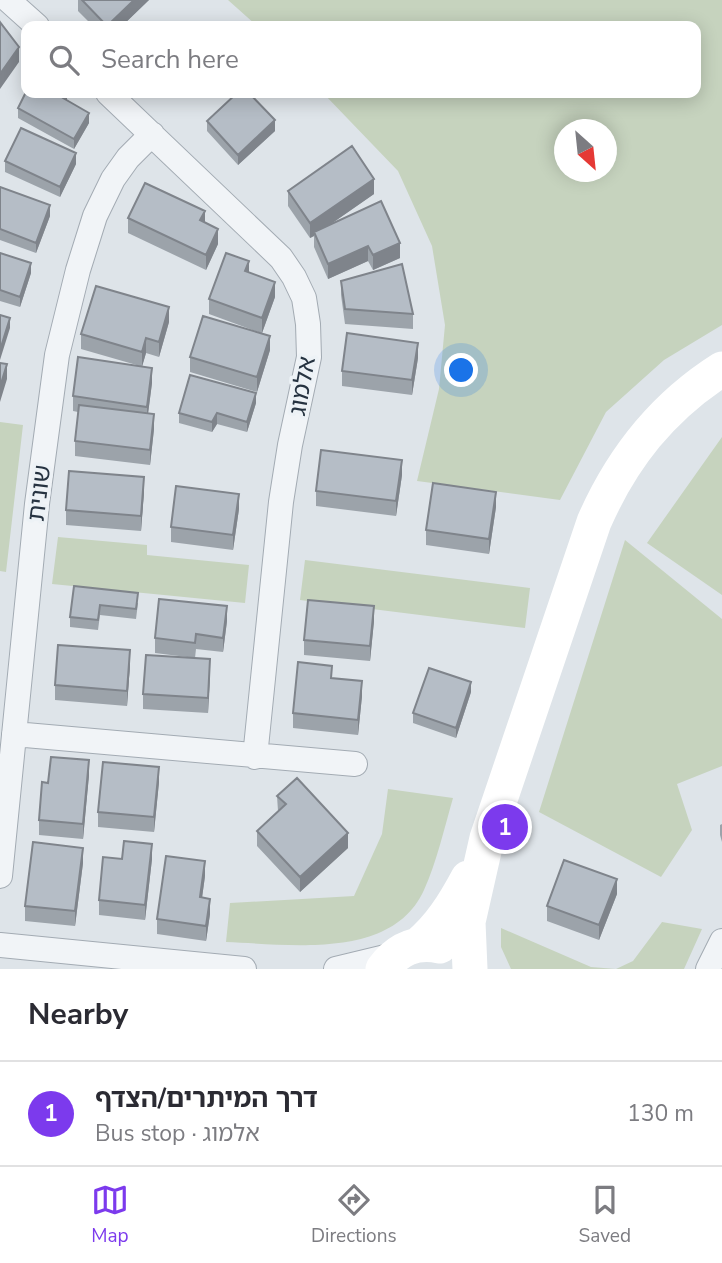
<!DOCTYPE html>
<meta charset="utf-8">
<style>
:root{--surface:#fff;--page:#f7f7f7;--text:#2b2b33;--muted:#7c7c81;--line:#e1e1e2;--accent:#7c3aed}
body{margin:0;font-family:"Nunito Sans","Noto Sans Hebrew",sans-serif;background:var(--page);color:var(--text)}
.compass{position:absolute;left:554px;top:119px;width:63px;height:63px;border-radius:50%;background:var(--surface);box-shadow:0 4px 18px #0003;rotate:153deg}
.you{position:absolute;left:462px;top:371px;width:24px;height:24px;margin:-18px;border:5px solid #fff;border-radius:50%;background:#1a73e8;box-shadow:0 0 0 10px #1a73e833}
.badge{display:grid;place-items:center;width:46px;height:46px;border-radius:50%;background:var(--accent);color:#fff;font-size:23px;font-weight:700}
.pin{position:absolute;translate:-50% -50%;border:4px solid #fff;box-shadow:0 2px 7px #0006}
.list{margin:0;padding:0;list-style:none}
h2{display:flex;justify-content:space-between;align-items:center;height:91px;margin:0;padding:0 28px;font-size:30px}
h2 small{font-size:23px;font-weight:400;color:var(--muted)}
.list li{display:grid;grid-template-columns:46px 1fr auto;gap:21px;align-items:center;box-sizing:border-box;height:105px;padding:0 28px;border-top:2px solid var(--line)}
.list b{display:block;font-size:26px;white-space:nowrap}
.list p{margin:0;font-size:23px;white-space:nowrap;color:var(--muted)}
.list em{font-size:23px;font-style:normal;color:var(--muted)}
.icon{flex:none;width:38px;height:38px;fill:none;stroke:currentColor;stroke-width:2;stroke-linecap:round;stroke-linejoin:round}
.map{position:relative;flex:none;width:722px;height:969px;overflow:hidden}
.search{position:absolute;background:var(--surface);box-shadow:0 4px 18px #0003;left:21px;right:21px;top:21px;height:77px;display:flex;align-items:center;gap:18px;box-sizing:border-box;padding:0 24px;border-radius:14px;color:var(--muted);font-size:26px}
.sheet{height:196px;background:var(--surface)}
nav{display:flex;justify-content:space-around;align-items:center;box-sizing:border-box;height:98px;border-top:2px solid var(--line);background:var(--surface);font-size:19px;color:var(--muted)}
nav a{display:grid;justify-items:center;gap:4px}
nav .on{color:var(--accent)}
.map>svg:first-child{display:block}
.green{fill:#c6d3be;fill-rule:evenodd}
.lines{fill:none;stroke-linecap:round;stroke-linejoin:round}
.street-casing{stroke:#a3abb3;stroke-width:26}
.street{stroke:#f1f4f7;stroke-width:24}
.secondary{stroke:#fff;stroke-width:35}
.wall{fill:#9ca3aa}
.shaded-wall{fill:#7f848b}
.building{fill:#b5bdc6;stroke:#7f848b;stroke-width:2}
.labels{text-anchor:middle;stroke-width:7;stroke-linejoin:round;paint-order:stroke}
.street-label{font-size:24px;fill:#263341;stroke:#edf2f6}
</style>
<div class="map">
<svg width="722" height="969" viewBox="0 0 722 969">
<rect width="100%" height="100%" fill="#dee4e9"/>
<!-- green -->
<path class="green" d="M228,0H722V325L664,360L606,412L560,500L417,481L439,389L445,325L432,246L398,171L323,93H696V26H257ZM564,130H606V172H564Z
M0,422L23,425L6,572L0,571Z
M722,437V595L647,543Z
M58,537L147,545V555L249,565L245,603L52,584Z
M625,540L722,619V766L677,784L692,830L661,877L539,812Z
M305,560L530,588L525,628L300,600Z
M388,789L453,798C444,829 437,861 424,890C392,961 288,944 226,942L230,903L354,896L382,834Z
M662,922L702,929L684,969H511L501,947V928L591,967L616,969L633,961Z"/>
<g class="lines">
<defs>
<path id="street" d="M8,0L37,26
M108,93L281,258L294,277L304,298L308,324L309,357L290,445L281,502L255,757
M14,734L355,764
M0,876L37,504L57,355L78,270L95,216L113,179L128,158L152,134
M0,945L244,969
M336,969L394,955
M708,969L722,941"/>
</defs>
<!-- street casing -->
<use href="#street" class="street-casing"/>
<!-- street -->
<use href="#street" class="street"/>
<!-- secondary -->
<path class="secondary" d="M418,945C440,927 454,904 468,878
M383,969C398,949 415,941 440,946
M470,969L468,922L487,838L594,522C622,458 662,407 722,369"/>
</g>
<!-- wall -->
<path class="wall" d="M78,0H149L122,26H93L78,11Z
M67,93V101L89,123L74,149L18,118V108Z
M207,121L275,131L238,165L207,131Z
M5,161L76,164L60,197L5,172Z
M0,187L50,216L36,253L0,240Z
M288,191L374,194L331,224L400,258L373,270L368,261L328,279L314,247V236L310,238L288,206Z
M128,218L205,222L218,244L206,270L128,233Z
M0,253L31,273L20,307L0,301Z
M249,272L275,297L262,333L270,350L257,392L190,372V357L261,333L209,314V299Z
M341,281L413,314V329L345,324L341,295Z
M169,322L159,357L146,353L142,366L152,383L148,413L154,429L150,465L75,456V441L78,412L73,411V396L140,366L81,349V334Z
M418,358L412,395L342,386V371Z
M256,403L247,432L217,424L212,432L179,423V413Z
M402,475L396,516L316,506V491Z
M144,492L141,531L66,525V510Z
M496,507L489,554L426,545V530Z
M239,509L233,550L171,542V527Z
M74,586L138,603L136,619L100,615L98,630L70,627V617Z
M227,621L223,652L196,649L195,658L155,653V638Z
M374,621L370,661L304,655V640Z
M130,665L127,706L55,700V685Z
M210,674L208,713L143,709V694Z
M471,692L456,738L413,723V713Z
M362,696L358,735L293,728V713Z
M89,775L83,839L39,835V820L48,783Z
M159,782L154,832L98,827V812Z
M277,796L348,848L300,892L257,846V831L278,811Z
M722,824V842L720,835V825Z
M122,859H152L145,920L99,915V900Z
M83,863L75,926L25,921V906Z
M205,876L202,898L210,914L206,941L157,934V919Z
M617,894L599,940L547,921V906Z"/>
<!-- shaded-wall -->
<path class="shaded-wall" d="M134,0H149L122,26H107Z
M19,47V62L0,89V74Z
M66,93H67V101L63,98Z
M89,113V123L74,149V139Z
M275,120V131L238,165V155Z
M76,153V164L60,197V187Z
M374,179V194L315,235L314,232V236L310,238V223Z
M50,205V216L36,253V243Z
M205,211V226L200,220Z
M218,229V244L206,270V255Z
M400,243V258L373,270V255Z
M368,246V261L328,279V264Z
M249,261V275L245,271Z
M31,263V273L20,307V297Z
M275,282V297L262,333V318Z
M169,307V322L159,357V342Z
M10,318V328L0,360V350Z
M270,336V350L257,392V377Z
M146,338V353L142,367V352Z
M418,343V358L412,395V380Z
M7,364V379L0,402V387Z
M152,368V383L147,422V407Z
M256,393V403L247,432V422Z
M217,413V424L212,432V422Z
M154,414V429L150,465V450Z
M402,460V475L396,516V501Z
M144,477V492L141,531V516Z
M496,492V507L489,554V539Z
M239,494V509L233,550V535Z
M227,606V621L223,652V638Z
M374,606V621L370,661V646Z
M130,650V665L127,706V691Z
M210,659V674L208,713V698Z
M362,681V696L358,735V720Z
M471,682V692L456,738V728Z
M89,760V775L83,839V824Z
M159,767V782L154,832V817Z
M348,833V848L300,892V877Z
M152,844V859L145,920V905Z
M83,848V863L75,926V911Z
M205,861V876L200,912V897Z
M617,879V894L599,940V925Z
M210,899V914L206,941V926Z"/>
<!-- building -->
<path class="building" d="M82,0H134L107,26Z
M0,22L19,47L0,74Z
M26,92V93H66L63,98L89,113L74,139L18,108Z
M237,93H249L275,120L238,155L207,121Z
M21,128L76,153L60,187L5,161Z
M352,146L374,179L310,223L288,191Z
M145,183L205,211L200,220L218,229L206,255L128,218Z
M0,187L50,205L36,243L0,229Z
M381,201L400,243L373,255L368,246L328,264L314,232Z
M0,253L31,263L20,297L0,290Z
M226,253L249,261L245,271L275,282L262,318L209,299Z
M402,264L413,314L345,309L341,281Z
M96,286L169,307L159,342L146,338L142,352L81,334Z
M0,315L10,318L0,350Z
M203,316L270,336L257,377L190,357Z
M347,333L418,343L412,380L342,371Z
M78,357L152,368L147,407L73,396Z
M0,363L7,364L0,387Z
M190,375L256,393L247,422L217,413L212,422L179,413Z
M79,405L154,414L150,450L75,441Z
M321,450L402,460L396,501L316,491Z
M69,471L144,477L141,516L66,510Z
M433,483L496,492L489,539L426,530Z
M176,486L239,494L233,535L171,527Z
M74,586L138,593L136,609L100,605L98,620L70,617Z
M159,599L227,606L223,638L196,634L195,643L155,638Z
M308,600L374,606L370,646L304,640Z
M58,645L130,650L127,691L55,685Z
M146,655L210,659L208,698L143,694Z
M298,662L332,666L331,678L362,681L358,720L293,713Z
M429,668L471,682L456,728L413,713Z
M51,757L89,760L83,824L39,820L42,782L48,783Z
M103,762L159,767L154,817L98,812Z
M297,778L348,833L300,877L257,831L286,804L277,796Z
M124,841L152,844L145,905L99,900L103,857L122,859Z
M33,842L83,848L75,911L25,906Z
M166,856L205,861L200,897L210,899L206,926L157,919Z
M564,860L617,879L599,925L547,906Z"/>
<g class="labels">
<!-- street labels -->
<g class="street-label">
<text transform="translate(302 386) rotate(-80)" y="8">אלמוג</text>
<text transform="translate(39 493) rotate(-83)" y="8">שונית</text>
</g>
</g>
</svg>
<svg class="compass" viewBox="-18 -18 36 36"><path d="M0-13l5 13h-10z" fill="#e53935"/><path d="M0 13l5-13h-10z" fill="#7c7c81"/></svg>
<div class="you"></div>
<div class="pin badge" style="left:505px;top:827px">1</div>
<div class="search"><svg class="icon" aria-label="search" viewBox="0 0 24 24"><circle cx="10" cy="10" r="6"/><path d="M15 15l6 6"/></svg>Search here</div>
</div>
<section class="sheet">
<h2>Nearby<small></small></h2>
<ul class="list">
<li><span class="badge">1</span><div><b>דרך המיתרים/הצדף</b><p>Bus stop · אלמוג</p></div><em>130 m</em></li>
</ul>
</section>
<nav>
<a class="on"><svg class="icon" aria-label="map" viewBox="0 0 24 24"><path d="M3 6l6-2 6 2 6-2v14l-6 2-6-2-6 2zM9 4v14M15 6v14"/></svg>Map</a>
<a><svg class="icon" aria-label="directions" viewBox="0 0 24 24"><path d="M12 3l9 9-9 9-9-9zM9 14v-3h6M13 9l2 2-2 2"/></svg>Directions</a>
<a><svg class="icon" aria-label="saved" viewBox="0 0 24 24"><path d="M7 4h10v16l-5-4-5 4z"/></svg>Saved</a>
</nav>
